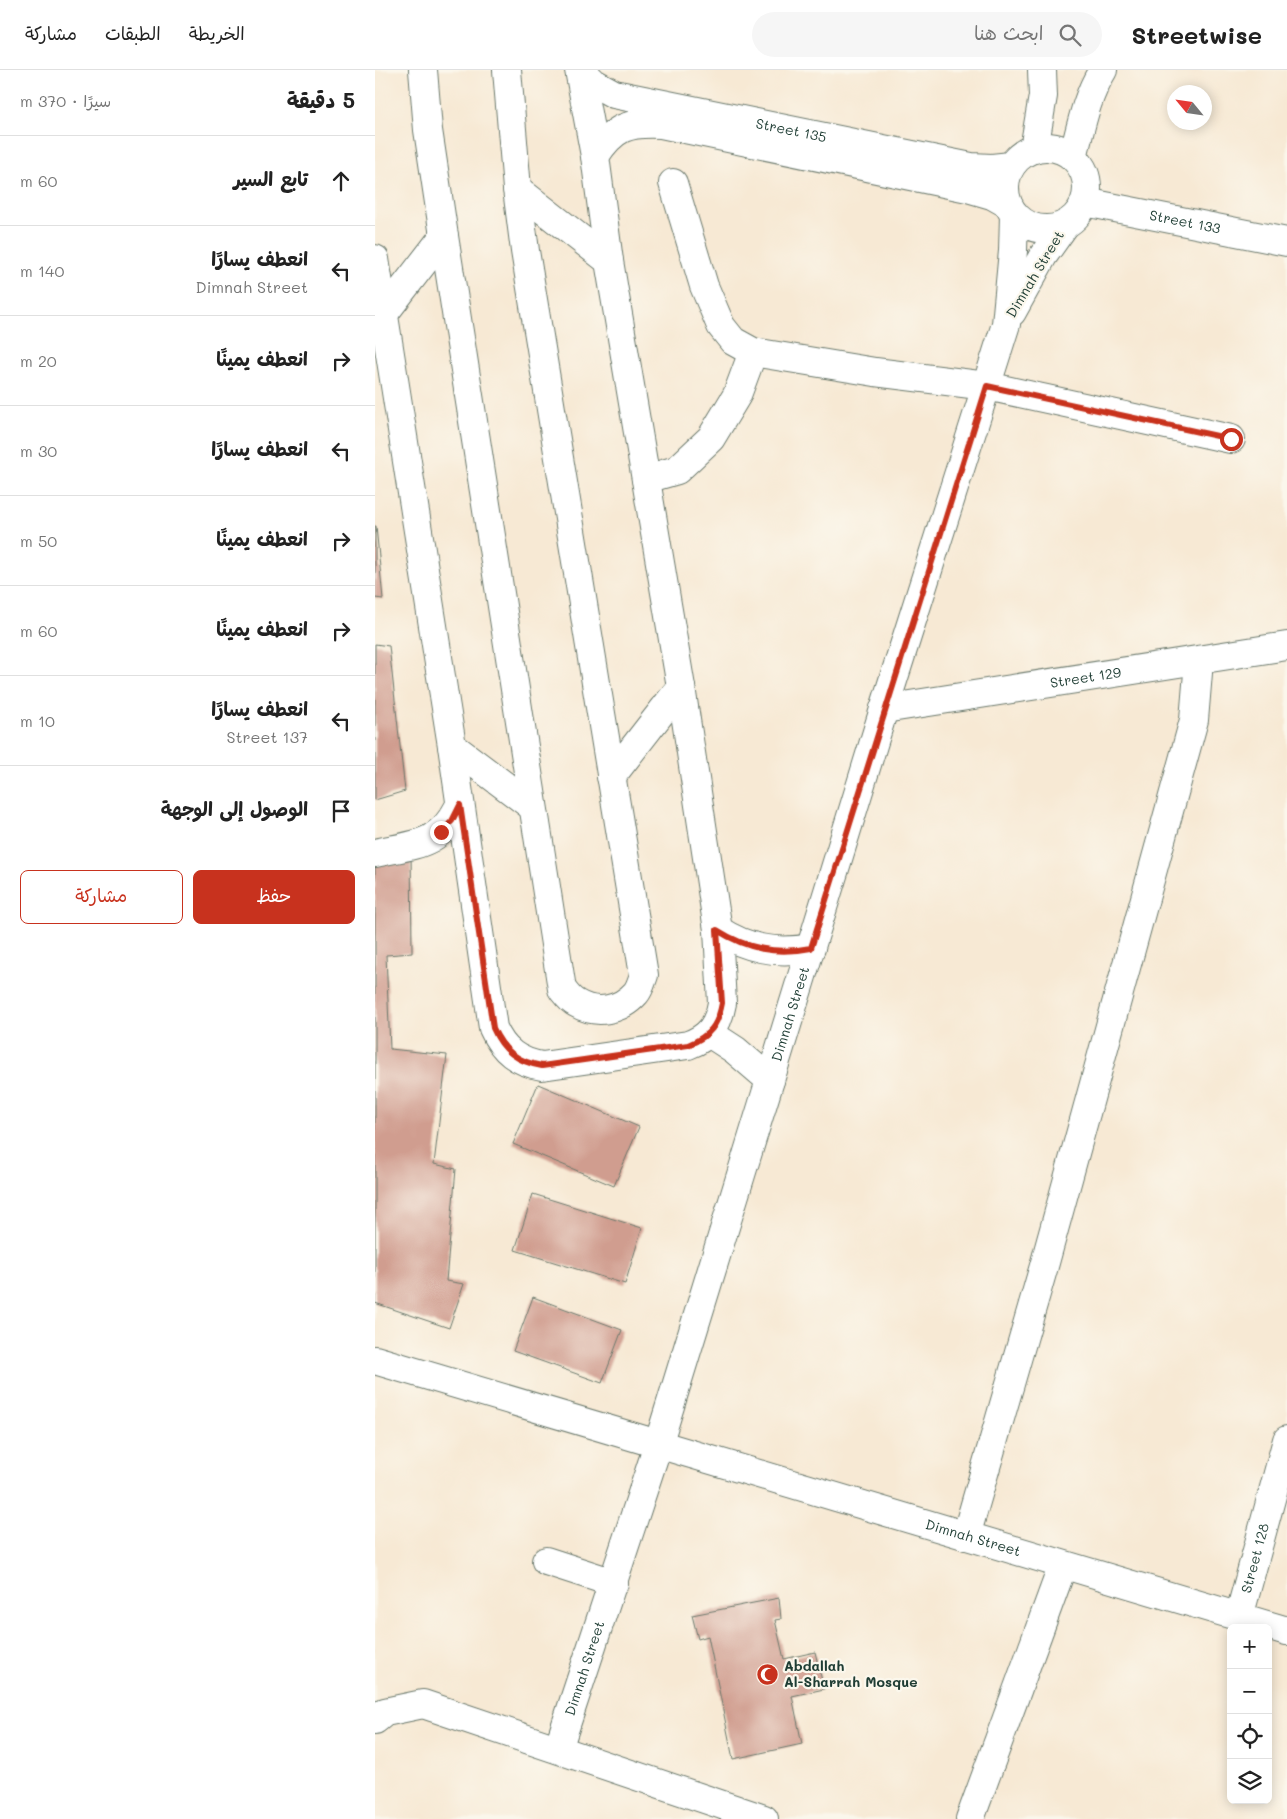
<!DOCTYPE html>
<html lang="ar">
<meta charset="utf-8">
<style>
:root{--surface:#fff;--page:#f6f6f6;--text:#222;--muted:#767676;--line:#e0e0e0;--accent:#c8321e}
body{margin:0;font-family:Mali,"Playpen Sans Arabic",sans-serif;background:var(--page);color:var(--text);direction:rtl}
.controls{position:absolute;right:15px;bottom:15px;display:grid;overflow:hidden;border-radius:8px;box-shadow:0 2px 12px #0003}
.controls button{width:45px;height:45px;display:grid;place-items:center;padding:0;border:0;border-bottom:1px solid var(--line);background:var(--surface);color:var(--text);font:25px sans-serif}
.compass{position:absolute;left:792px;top:15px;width:45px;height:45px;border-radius:50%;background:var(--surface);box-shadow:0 2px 12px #0003;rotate:299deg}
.stop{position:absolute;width:15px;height:15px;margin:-11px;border:4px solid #c8321e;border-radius:50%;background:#fff}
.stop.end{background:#c8321e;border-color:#fff;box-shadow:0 1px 5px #0008}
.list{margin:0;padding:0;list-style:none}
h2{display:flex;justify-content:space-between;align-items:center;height:65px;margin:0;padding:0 20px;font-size:21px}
h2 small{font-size:16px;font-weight:400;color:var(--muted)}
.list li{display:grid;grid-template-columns:32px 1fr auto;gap:15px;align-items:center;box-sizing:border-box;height:90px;padding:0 20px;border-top:1px solid var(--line)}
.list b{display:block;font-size:19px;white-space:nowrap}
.list p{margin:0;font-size:16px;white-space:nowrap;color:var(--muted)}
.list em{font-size:16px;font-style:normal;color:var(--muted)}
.actions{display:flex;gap:10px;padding:15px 20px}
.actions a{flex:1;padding:11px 0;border:1px solid var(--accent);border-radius:8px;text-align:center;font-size:18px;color:var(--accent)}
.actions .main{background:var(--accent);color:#fff}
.icon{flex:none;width:28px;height:28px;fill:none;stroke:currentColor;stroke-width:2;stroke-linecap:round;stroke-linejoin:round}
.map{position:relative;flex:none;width:912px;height:1749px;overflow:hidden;direction:ltr}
header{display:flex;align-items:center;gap:30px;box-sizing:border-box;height:70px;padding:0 25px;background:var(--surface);border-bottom:1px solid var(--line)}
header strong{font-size:24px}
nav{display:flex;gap:28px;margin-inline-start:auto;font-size:18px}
.search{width:350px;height:45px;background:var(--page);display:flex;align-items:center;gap:12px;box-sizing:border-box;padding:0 18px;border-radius:28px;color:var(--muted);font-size:19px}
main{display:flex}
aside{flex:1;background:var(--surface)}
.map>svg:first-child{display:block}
.building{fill:#d09d8f}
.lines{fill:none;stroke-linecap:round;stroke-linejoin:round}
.minor-casing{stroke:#6b796c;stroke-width:30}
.major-casing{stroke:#6b796c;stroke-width:30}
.minor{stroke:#fff;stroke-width:28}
.major{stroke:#fff;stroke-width:28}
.route{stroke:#c8321e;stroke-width:6}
.labels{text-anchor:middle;stroke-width:4.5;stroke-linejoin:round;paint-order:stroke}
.street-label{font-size:14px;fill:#1f3d34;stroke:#fbf7ec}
.poi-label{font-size:14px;font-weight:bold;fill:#1f3d34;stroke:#fbf7ec;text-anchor:start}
</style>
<header>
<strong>Streetwise</strong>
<div class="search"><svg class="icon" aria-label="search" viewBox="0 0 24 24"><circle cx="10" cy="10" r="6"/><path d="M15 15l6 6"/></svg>ابحث هنا</div>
<nav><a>الخريطة</a><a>الطبقات</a><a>مشاركة</a></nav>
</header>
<main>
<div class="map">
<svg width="912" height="1749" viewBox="0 0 912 1749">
<rect width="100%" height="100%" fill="#fbf7ec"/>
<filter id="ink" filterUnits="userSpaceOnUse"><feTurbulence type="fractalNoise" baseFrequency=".02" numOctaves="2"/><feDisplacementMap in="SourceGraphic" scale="10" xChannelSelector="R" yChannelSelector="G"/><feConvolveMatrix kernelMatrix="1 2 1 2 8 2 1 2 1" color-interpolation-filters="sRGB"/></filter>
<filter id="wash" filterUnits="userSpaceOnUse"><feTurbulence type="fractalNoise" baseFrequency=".0096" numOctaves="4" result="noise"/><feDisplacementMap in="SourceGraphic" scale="20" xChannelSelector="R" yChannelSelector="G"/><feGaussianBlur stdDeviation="1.12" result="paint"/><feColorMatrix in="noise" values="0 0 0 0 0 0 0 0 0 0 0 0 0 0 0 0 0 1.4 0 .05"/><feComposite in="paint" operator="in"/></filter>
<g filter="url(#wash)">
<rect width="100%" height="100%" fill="#f7e9d4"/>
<g id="blocks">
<!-- building -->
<path class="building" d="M0,456H1L8,529L0,528Z
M0,574L14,576L30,721L0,730Z
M36,780L37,883L11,885L15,979L72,985L59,1094L81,1099L71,1211L89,1214L74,1258L0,1233V791Z
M163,1014L264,1057L239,1116L138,1074Z
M158,1124L267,1158L250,1214L140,1180Z
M158,1227L247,1260L227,1313L138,1281Z
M404,1528L406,1549L400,1550L409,1589L440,1582L449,1619L417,1626L427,1674L358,1689L333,1566L323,1569L317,1545Z"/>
</g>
</g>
<g filter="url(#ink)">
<use href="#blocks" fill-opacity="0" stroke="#6b796c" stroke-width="1"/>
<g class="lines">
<defs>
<g id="minor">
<path d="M48,0L53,60L69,166L187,919C191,924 195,930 201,933C221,945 245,941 261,923C265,918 267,910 269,905L150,181L142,119L132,0"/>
<path id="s1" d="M206,0L219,13L239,24L596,97L617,98L636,96"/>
<circle cx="671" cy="118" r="41"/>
<path d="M220,86C239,57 253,52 286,54L593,118L617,125L633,134"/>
<path d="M298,113L329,216L346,256L358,271L378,282L500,302L612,316L856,369"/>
<path d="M142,119L234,191"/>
<path id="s2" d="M710,132L912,172"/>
<path d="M0,189L77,676L118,958C128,981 143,992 167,996L313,975C335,967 343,955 347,933L343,860L306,617L234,191L220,86L204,0"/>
<path d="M637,242L668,186L690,155"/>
<path d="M8,245L69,166"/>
<path d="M271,409L302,400L336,368L362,325L378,282"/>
<path id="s3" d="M509,639L912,576"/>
<path d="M77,676L158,737"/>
<path d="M236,707L306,617"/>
<path d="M0,783C41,774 64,776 85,735"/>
<path d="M343,860C372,879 401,884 436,878"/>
<path d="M334,963L360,980L395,1010"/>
<path id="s4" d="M0,1290L912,1561"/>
<path d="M591,1466L669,1196L819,650L824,591"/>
<path d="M171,1491L239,1513"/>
<path id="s5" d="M864,1547L912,1370"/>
<path d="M0,1650L10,1642L48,1634L389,1749"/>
<path id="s6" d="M183,1679L283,1375L509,639L631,254L638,181L639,145"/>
<path d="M595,1749L688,1495"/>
</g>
<path id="major" d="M659,79L668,26L667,0
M698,87C706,57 711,27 728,0"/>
</defs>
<!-- minor casing -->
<use href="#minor" class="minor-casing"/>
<!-- major casing -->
<use href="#major" class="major-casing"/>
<!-- minor -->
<use href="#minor" class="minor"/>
<!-- major -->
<use href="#major" class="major"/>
</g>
</g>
<g class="lines" filter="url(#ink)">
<!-- route -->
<path class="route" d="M66,762L77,751L85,735L118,958C128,981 143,992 167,996L313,975C335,966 343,955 347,933L342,860C372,879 401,885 436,878L612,316L856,369"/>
</g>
<!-- icons -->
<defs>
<symbol id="mosque-disc" viewBox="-11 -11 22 22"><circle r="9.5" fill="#c8321e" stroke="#fbf7ec"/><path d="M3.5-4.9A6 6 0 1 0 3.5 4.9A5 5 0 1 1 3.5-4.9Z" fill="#fff"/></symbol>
</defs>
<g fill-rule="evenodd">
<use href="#mosque-disc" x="380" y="1592" width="25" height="25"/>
</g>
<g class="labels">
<!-- street labels -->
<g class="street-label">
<text dy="5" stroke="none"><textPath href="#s1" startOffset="222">Street 135</textPath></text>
<text dy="5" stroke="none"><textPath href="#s2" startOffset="102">Street 133</textPath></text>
<text transform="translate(660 204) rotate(-59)" y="5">Dimnah Street</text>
<text dy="5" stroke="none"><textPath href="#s3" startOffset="204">Street 129</textPath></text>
<text dy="5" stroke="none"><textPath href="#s6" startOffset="771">Dimnah Street</textPath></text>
<text dy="5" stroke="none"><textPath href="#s4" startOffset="624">Dimnah Street</textPath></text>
<text dy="5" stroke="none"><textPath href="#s5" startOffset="61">Street 128</textPath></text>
<text dy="5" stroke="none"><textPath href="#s6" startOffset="85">Dimnah Street</textPath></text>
</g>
<!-- poi labels -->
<g class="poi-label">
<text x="409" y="1601">Abdallah<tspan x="409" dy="16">Al-Sharrah Mosque</tspan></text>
</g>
</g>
</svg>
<div class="controls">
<button>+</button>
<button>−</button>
<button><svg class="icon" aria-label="locate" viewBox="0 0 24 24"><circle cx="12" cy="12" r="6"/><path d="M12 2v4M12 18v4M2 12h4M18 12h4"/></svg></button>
<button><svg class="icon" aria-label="layers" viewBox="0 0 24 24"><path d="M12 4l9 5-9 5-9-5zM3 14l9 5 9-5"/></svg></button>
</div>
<svg class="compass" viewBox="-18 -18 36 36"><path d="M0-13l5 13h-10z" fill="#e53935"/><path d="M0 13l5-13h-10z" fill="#767676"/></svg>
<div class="stop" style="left:856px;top:369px"></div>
<div class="stop end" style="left:66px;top:762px"></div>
</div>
<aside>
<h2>5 دقيقة<small>سيرًا · 370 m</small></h2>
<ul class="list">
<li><svg class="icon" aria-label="ahead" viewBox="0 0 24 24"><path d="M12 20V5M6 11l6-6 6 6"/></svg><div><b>تابع السير</b></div><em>60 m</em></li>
<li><svg class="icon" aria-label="left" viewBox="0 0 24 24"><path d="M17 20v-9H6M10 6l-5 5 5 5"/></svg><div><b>انعطف يسارًا</b><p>Dimnah Street</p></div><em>140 m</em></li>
<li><svg class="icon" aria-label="right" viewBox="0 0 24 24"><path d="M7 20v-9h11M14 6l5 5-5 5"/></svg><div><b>انعطف يمينًا</b></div><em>20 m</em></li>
<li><svg class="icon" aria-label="left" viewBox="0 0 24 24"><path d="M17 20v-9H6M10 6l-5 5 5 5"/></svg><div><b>انعطف يسارًا</b></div><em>30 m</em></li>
<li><svg class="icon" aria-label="right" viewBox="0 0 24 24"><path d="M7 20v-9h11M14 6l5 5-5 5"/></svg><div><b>انعطف يمينًا</b></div><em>50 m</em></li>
<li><svg class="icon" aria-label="right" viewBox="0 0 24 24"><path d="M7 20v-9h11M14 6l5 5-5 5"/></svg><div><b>انعطف يمينًا</b></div><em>60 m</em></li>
<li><svg class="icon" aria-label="left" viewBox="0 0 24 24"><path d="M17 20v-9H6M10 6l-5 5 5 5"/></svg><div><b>انعطف يسارًا</b><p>Street 137</p></div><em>10 m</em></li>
<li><svg class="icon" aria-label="arrive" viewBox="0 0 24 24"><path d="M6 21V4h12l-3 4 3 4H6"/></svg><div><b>الوصول إلى الوجهة</b></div></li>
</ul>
<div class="actions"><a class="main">حفظ</a><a>مشاركة</a></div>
</aside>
</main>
